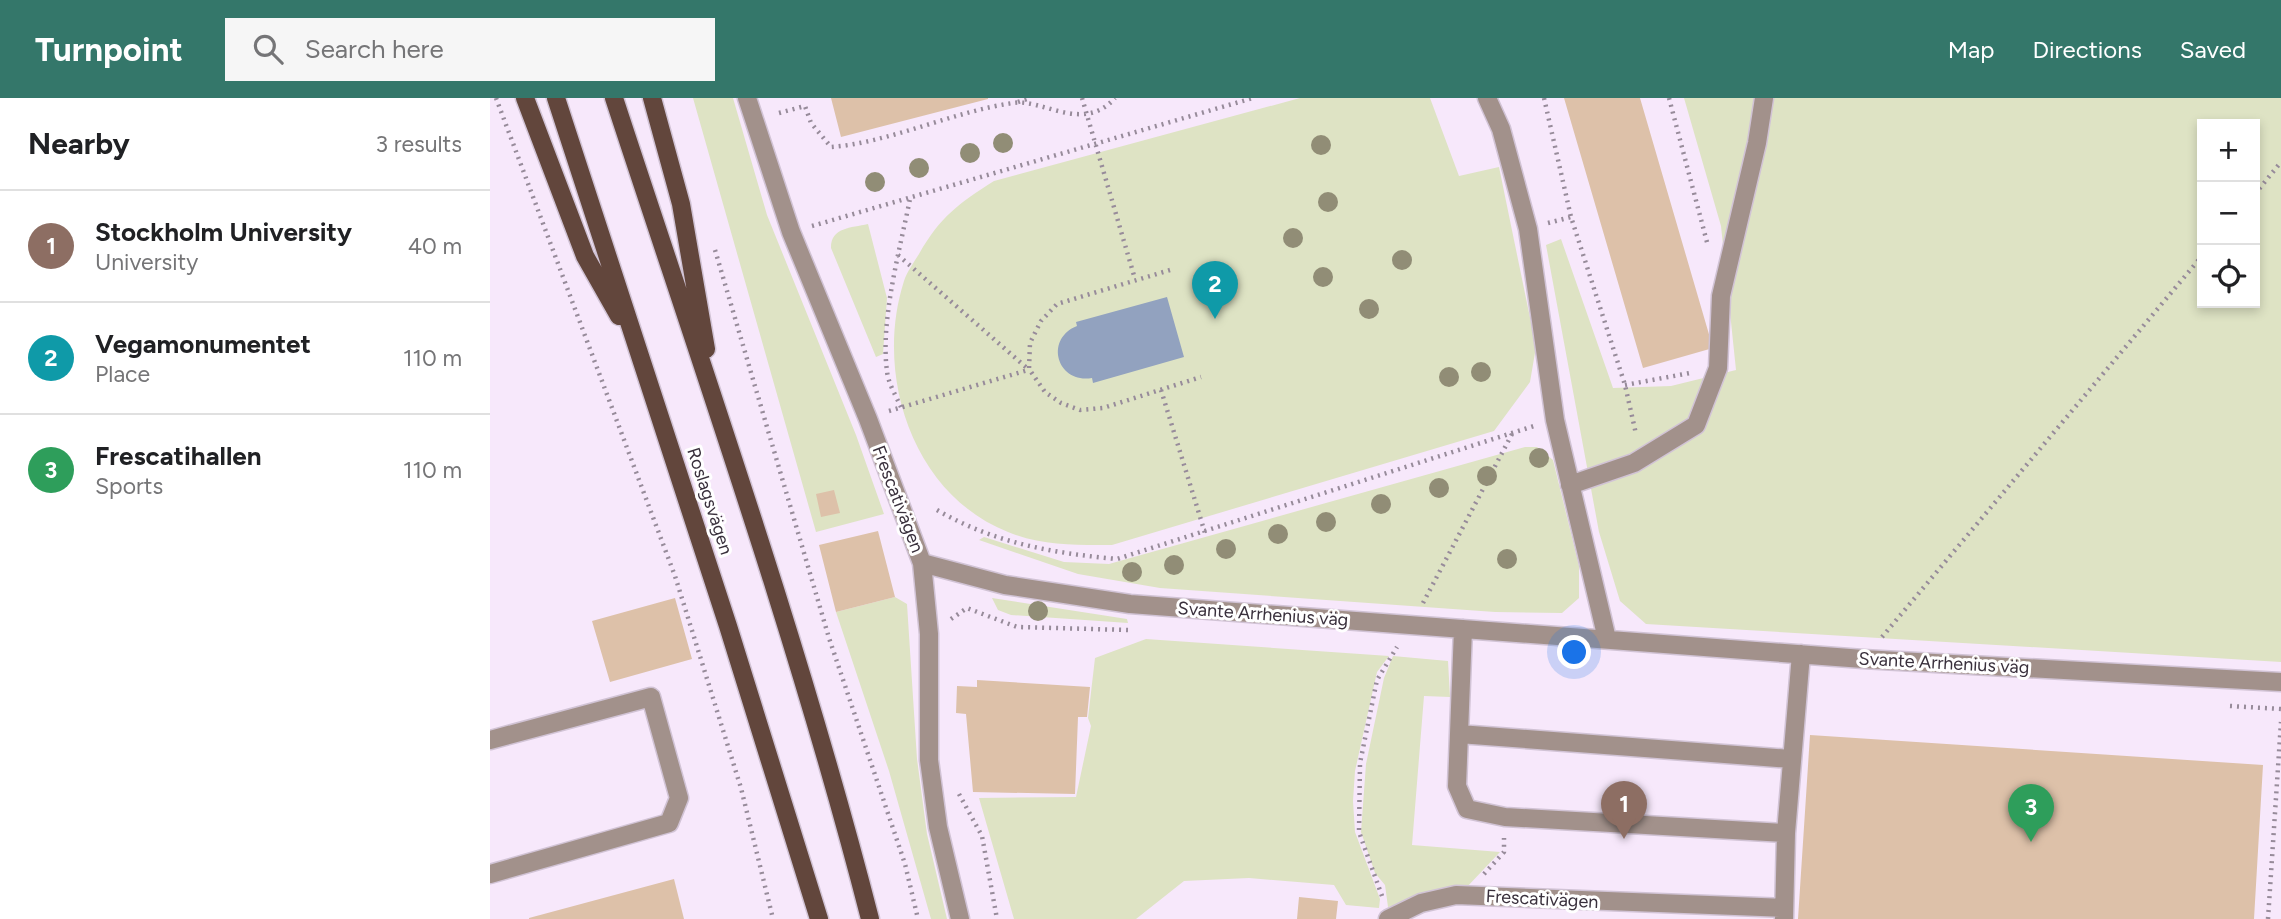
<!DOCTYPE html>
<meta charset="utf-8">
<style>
:root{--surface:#fff;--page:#f6f6f6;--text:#202124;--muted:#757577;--line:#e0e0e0;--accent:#34776a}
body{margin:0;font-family:Figtree,sans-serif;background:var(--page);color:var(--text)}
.controls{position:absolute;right:21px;top:21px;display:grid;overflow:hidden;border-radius:0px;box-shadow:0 4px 10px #0003}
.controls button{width:63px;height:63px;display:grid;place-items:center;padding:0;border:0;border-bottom:2px solid var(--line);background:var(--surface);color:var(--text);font:35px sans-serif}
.you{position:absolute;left:1085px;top:555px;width:24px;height:24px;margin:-18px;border:5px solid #fff;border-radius:50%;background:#1a73e8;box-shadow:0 0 0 10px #1a73e833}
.badge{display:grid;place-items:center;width:46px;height:46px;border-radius:50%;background:var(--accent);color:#fff;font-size:23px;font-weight:700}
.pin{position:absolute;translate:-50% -58px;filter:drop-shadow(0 2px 4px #0008)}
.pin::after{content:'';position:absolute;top:37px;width:24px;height:21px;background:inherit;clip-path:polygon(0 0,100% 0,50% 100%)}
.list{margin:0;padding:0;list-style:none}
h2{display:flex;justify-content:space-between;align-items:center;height:91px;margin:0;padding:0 28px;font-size:30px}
h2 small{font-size:23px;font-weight:400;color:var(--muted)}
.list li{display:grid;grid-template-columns:46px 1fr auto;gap:21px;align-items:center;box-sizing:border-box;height:112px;padding:0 28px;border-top:2px solid var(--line)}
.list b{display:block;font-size:26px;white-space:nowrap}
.list p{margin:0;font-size:23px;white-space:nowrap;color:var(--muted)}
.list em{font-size:23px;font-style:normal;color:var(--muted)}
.icon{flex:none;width:38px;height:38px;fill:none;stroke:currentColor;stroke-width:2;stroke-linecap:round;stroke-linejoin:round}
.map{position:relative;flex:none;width:1791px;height:821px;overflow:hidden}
header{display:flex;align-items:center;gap:42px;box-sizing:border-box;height:98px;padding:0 35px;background:var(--accent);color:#fff}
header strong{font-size:33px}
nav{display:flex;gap:38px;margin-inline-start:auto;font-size:24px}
.search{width:490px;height:63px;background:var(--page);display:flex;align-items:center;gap:18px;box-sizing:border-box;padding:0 24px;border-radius:0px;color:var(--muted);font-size:26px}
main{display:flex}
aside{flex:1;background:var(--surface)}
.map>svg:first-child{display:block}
.green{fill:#dee3c4;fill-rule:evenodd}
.water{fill:#92a2bf}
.building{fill:#ddc1a9}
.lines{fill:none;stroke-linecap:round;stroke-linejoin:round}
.minor-casing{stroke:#d1c3d5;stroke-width:21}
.major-casing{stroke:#d1c3d5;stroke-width:21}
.path{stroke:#978b9a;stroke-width:4.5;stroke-dasharray:2 5;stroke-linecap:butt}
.minor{stroke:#a2918b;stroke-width:18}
.major{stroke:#62463c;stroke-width:18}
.tree{fill:#918d76}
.labels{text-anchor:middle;stroke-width:6;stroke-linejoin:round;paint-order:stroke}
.street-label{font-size:18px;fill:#39303c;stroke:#fff}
</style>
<header>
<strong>Turnpoint</strong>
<div class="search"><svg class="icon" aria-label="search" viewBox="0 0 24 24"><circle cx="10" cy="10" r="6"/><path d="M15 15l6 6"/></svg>Search here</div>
<nav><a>Map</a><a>Directions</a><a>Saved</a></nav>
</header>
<main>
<aside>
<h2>Nearby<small>3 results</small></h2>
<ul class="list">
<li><span class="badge" style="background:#8d6e63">1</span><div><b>Stockholm University</b><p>University</p></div><em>40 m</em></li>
<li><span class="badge" style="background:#0f9aa8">2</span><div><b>Vegamonumentet</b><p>Place</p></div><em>110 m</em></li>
<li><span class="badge" style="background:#2e9e5b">3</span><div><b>Frescatihallen</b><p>Sports</p></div><em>110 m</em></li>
</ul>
</aside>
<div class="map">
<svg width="1791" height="821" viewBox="0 0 1791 821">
<rect width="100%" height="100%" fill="#f7e8fb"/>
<!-- green -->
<path class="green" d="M203,0H243L277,117L366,337L394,416L326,434Z
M810,0H940L969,78L1009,69L1046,249L1040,284L1004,333L622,447C585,447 553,448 518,434C422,396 384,276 414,183C417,174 424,164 429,156C450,119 469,105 504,83Z
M1194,0H1791V564L1156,526L1130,503L1109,434L1056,147L1071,141L1123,290L1181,288L1246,272L1231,128ZM1712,26H1765V205H1712Z
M378,126L397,200L393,256L386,259L341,150C341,129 361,130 378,126Z
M1035,349H1047L1063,362L1089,468V500L1072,515L1005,514L670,490L588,476L489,442L494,439L574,464L619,466Z
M405,499L417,506L427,661L437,736L457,821H441L399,673L346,514Z
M502,500L637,521L638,525L521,517L508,512Z
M656,541L899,558L887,574L865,673L863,703L865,734L890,801L889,810L856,807L844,787L759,780L694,783L646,821H524L489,700L586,699L601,628L598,620L605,560Z
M903,558L958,563L960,599L934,598L922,747L1010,754L976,790L898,809L895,787L885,775L871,734L876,666L894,580Z"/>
<!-- water -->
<path class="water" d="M677,199L694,259L603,285L602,280C567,286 554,241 587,228L586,224Z"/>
<!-- building -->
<path class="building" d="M341,0H498V1L351,39Z
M1074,0H1150L1223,250L1153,270Z
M344,392L350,415L331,419L326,396Z
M388,433L405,499L346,514L329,447Z
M185,500L202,561L120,584L102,523Z
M487,582L600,589L597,619H588L585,696L483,694L476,616L466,615L467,588L487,589Z
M1320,637L1773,667L1764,821H1308Z
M184,781L194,821H39V820Z
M809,799L848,803L846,821H807Z"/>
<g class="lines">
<defs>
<path id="minor" d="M257,0L301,134L378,321L432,465L439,536V662L448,729L470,821
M997,0L1011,31L1038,131L1065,322L1117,541
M1080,387L1144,365L1206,327L1228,270L1231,198L1267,45L1274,0
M432,465L515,487L640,506L1373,561L1791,584
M973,531L967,688L977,711L1015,719L1296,735L1311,556
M969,636L1301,661
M0,642L161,599L189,700L179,725L0,776
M898,821L931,805L966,797L1294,810
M1294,821L1296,735"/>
<path id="major" d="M35,0L95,158L129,218
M66,0L238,528L329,821
M124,0C213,272 309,544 380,821
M162,0L191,106L216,251"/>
</defs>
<!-- minor casing -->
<use href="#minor" class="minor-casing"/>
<!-- major casing -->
<use href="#major" class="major-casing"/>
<!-- path -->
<path class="path" d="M6,0L185,478L251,690L283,821
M592,0L645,181
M1054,0L1081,119L1135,287L1146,336
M1179,0L1218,148
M528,4L540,0
M289,15L315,8L321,25L341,49C398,45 465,13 523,5C552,0 593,36 625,0
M1765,96L1791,64
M1058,125L1081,119
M322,128L763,0
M225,152L339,540L415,766L428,821
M408,157L538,271
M680,172L567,206L551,223L540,245L539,271L555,294L571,305L590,312L613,310L711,279
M1135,287L1200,275
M671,292L715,435
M411,309C406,298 398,285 397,273C390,223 410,151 420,101
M399,313L538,272
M447,412C504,445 562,455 627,461L1044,328
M933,505L1022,336
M461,521L477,510L527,529L638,532
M1392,539L1712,158
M1740,608L1791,611
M469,696L492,738L507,821
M994,776L1014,754V740
M892,798L869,734L870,665L887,582L907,549
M1778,821L1791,624"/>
<!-- minor -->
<use href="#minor" class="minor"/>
<!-- major -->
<use href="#major" class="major"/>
</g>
<!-- trees -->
<g class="tree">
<circle cx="513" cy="45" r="10"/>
<circle cx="831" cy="47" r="10"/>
<circle cx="480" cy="55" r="10"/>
<circle cx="429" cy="70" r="10"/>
<circle cx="385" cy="84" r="10"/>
<circle cx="838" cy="104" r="10"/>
<circle cx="803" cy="140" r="10"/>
<circle cx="912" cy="162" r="10"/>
<circle cx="833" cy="179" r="10"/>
<circle cx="879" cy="211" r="10"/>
<circle cx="991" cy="274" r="10"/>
<circle cx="959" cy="279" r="10"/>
<circle cx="1049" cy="360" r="10"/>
<circle cx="997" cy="378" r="10"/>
<circle cx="949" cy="390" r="10"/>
<circle cx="891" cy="406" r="10"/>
<circle cx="836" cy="424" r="10"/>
<circle cx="788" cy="436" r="10"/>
<circle cx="736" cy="451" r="10"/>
<circle cx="1017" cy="461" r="10"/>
<circle cx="684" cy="467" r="10"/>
<circle cx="642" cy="474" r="10"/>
<circle cx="548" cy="513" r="10"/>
</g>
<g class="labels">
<!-- street labels -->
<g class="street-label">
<text transform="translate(408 401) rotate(69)" y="6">Frescativägen</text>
<text transform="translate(220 403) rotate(72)" y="6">Roslagsvägen</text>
<text transform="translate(773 516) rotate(4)" y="6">Svante Arrhenius väg</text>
<text transform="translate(1454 565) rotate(3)" y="6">Svante Arrhenius väg</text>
<text transform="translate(1052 801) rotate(3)" y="6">Frescativägen</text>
</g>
</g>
</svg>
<div class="controls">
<button>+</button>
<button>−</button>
<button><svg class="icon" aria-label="locate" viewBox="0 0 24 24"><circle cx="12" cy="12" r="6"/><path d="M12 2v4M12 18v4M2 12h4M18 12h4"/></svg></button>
</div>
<div class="you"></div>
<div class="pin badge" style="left:1134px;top:741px;background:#8d6e63">1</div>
<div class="pin badge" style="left:725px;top:221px;background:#0f9aa8">2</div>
<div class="pin badge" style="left:1541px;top:744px;background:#2e9e5b">3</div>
</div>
</main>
